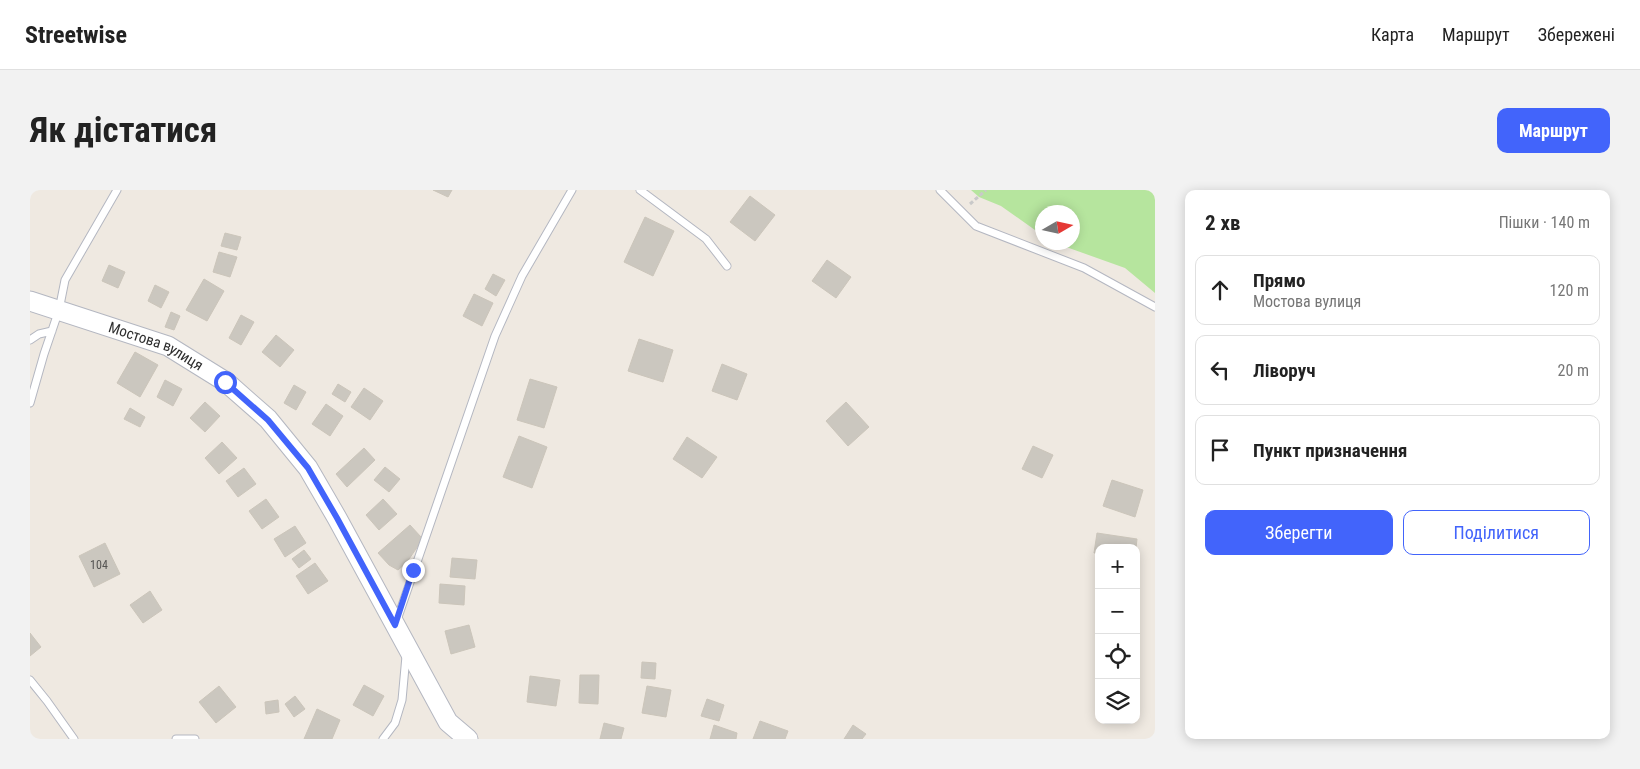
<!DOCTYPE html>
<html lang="uk">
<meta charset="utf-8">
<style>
:root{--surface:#fff;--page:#f2f2f2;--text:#222;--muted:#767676;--line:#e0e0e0;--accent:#4264fb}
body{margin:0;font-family:"Roboto Condensed",sans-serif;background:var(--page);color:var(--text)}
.controls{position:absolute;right:15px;bottom:15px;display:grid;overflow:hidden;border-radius:10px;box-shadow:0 2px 12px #0003}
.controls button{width:45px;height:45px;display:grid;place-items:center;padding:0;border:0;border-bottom:1px solid var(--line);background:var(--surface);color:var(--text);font:25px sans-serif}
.compass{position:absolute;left:1005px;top:15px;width:45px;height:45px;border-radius:50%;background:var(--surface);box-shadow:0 2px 12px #0003;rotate:81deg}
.stop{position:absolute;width:15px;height:15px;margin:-11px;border:4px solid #4264fb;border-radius:50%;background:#fff}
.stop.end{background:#4264fb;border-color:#fff;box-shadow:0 1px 5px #0008}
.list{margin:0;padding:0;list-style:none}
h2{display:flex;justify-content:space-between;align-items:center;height:65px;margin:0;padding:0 20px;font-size:21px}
h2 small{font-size:16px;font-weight:400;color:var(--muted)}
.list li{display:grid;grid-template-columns:32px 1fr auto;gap:15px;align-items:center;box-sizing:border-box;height:70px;margin:0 10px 10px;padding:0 10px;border:1px solid var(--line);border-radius:10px}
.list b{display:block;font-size:19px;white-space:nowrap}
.list p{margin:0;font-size:16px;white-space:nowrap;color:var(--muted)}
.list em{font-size:16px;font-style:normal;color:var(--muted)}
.actions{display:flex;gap:10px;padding:15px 20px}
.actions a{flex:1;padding:11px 0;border:1px solid var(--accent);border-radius:10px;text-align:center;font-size:18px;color:var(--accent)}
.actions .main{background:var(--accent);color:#fff}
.icon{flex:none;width:28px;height:28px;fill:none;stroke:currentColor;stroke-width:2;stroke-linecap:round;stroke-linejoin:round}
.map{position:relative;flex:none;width:1125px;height:549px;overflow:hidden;border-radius:10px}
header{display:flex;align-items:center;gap:30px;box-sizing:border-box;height:70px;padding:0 25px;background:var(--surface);border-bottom:1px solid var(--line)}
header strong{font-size:24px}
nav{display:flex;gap:28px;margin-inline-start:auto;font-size:18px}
.intro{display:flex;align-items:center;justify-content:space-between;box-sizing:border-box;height:120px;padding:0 30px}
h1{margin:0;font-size:35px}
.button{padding:12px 22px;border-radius:10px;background:var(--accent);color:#fff;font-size:18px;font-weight:700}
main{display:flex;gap:30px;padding:0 30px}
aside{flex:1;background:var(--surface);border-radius:10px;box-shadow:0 2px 12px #0003}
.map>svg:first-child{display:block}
.green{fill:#b6e59e}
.building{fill:#cbc7bf;stroke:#cbc5ba}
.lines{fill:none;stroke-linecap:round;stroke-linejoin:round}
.lane-casing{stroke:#b4b7c1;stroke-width:9}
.secondary-casing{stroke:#b4b7c1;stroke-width:21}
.path{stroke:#c9c9c9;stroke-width:3;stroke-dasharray:4 2.5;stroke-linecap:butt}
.lane{stroke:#fff;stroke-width:7}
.secondary{stroke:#fff;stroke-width:19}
.route{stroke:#4264fb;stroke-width:6}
.labels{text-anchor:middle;stroke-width:4.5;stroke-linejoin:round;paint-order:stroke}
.number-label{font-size:12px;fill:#555452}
.street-label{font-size:15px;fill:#2e2e2e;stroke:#fff}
</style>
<header>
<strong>Streetwise</strong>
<nav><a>Карта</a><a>Маршрут</a><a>Збережені</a></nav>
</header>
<div class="intro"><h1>Як дістатися</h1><a class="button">Маршрут</a></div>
<main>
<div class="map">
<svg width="1125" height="549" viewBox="0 0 1125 549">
<rect width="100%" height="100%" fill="#efe9e1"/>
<!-- green -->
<path class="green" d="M941,0H1125V103L1095,78L1025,53L1042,52V22H1012V45L971,16L949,7Z"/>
<!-- building -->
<path class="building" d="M403,0H422L418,7Z
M720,6L745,25L725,51L700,32Z
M615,27L644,41L623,86L594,72Z
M195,43L211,47L207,60L191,56Z
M189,62L207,67L200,87L183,82Z
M797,70L821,87L806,108L782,91Z
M79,75L95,82L88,98L72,91Z
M463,84L475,90L466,106L455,99Z
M174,89L194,101L177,131L156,120Z
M125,95L139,102L131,118L118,111Z
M444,104L463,113L452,136L433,126Z
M141,122L150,126L144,140L135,137Z
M211,125L224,132L211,155L199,148Z
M246,145L264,160L250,177L232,162Z
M609,149L643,160L633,192L598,181Z
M105,162L128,175L110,207L87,193Z
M692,174L717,184L707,210L682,201Z
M500,189L527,197L514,238L487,230Z
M135,190L152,199L143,216L127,207Z
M308,194L321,202L315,212L302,204Z
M264,195L276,202L266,220L254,213Z
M334,198L353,211L340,230L321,217Z
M175,212L190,226L175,242L160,228Z
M816,212L839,237L818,256L796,231Z
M296,214L313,226L300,246L282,234Z
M100,218L115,227L110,237L94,229Z
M489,246L517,257L502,298L473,287Z
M657,247L687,267L672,288L643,269Z
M192,252L207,268L189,284L175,268Z
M1003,256L1023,265L1012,288L992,279Z
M334,258L345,270L317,297L306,284Z
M355,277L370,289L359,302L344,290Z
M214,278L226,294L208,307L196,291Z
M1082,290L1113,300L1105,327L1073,316Z
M236,309L249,327L232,339L219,321Z
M353,309L367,324L349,340L336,325Z
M380,335L391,347L388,356L377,372L368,380L359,375L348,363Z
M265,336L276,353L255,367L244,349Z
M1067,343L1107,349L1106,358H1069V363H1064Z
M75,353L90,384L64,397L49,366Z
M274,360L281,369L269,378L262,369Z
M422,368L447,370L445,389L420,387Z
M285,373L298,391L278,404L266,386Z
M410,394L435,396L434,415L409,413Z
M120,401L132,420L113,433L100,415Z
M439,435L445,457L421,464L415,441Z
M0,443L11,457L0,466Z
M612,472L626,473L625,489L611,488Z
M550,485H569L568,514L549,513Z
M500,486L530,490L526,516L497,512Z
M334,495L354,506L343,526L323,515Z
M189,496L206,517L186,533L169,512Z
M617,496L641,500L636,527L612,523Z
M265,506L275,519L264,527L255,514Z
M677,509L694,515L689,531L671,526Z
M248,510L249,522L236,524L235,512Z
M287,519L310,530L302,549H274Z
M730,531L758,541L755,549H723Z
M574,533L594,538L591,549H570Z
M684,535L707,543L706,549H680Z
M823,535L836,544L832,549H814Z"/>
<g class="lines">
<defs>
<path id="lane" d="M610,0L676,49L697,76
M910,0L946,36L1054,78L1125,117
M0,150L9,144L22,141
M0,213L14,164L29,120L35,90L87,0
M367,430L465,146L492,86L542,0
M0,490L17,511L44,549
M146,549H165
M353,549L365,533L372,510L376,466"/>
<g id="secondary">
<path id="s1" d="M0,111L138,156L196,192L238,229L278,278L307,328L418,532L438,549"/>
</g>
</defs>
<!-- lane casing -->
<use href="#lane" class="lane-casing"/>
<!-- secondary casing -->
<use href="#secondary" class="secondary-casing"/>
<!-- path -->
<path class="path" d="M940,14L956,0"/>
<!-- lane -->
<use href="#lane" class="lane"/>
<!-- secondary -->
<use href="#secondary" class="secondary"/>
</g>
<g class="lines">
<!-- route -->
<path class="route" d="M195,192L238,230L278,278L307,328L365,435L383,380"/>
</g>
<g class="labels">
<!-- number labels -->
<g class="number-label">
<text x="69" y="379">104</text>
</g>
<!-- street labels -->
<g class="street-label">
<text dy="5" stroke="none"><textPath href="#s1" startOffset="134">Мостова вулиця</textPath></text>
</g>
</g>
</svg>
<div class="controls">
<button>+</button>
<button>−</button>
<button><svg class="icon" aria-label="locate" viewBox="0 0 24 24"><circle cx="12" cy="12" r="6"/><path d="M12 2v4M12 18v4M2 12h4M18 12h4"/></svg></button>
<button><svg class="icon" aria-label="layers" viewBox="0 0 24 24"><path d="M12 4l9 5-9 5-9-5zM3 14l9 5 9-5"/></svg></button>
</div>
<svg class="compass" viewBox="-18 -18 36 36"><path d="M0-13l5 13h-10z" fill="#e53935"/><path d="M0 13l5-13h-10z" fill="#767676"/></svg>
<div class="stop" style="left:195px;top:192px"></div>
<div class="stop end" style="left:383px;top:380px"></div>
</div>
<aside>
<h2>2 хв<small>Пішки · 140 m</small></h2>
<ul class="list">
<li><svg class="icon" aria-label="ahead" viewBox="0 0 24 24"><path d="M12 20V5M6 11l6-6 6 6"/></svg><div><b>Прямо</b><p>Мостова вулиця</p></div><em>120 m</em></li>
<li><svg class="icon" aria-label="left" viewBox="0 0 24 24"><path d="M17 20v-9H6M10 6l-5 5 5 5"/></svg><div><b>Ліворуч</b></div><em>20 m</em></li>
<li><svg class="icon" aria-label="arrive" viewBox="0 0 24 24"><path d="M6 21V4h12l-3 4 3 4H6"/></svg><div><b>Пункт призначення</b></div></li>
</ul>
<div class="actions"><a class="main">Зберегти</a><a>Поділитися</a></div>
</aside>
</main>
